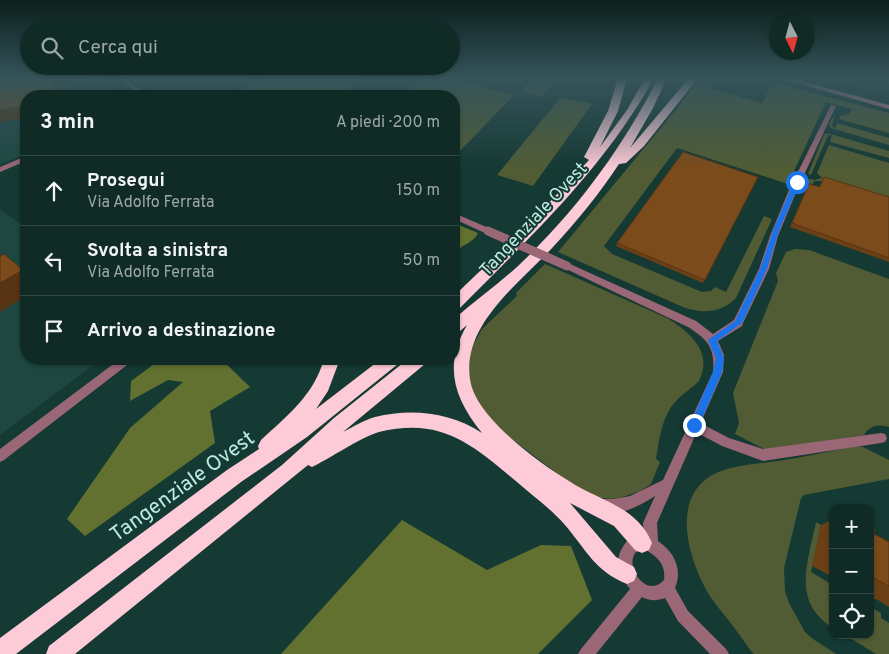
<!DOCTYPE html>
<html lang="it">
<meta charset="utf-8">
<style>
:root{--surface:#102b26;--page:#19332e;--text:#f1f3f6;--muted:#9ca7a7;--line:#304743}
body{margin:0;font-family:Overpass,sans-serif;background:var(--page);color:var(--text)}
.controls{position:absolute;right:15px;bottom:15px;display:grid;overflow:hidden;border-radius:10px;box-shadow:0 1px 4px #0004}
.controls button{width:45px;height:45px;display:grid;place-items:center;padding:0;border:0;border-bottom:1px solid var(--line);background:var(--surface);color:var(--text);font:25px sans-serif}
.compass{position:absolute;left:769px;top:15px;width:45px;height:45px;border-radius:50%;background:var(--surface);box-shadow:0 1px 4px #0004;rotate:174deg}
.stop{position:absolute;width:15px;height:15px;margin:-11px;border:4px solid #1a73e8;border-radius:50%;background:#fff}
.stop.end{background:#1a73e8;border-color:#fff;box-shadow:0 1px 5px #0008}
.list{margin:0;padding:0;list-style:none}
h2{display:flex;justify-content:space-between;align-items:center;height:65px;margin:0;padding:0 20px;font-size:21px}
h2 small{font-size:16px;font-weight:400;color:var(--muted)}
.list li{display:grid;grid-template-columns:32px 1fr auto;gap:15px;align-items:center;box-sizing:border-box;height:70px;padding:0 20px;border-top:1px solid var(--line)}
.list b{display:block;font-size:19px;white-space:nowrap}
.list p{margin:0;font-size:16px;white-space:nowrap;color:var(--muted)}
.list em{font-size:16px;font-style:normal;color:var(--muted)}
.icon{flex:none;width:28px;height:28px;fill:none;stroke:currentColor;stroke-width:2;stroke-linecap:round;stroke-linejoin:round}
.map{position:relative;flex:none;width:889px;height:654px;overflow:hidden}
.search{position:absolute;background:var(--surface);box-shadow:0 1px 4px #0004;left:20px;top:20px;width:440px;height:55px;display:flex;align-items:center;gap:12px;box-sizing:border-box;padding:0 18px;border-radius:28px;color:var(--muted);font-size:19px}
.panel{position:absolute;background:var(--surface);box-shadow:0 1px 4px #0004;left:20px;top:90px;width:440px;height:275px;border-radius:20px}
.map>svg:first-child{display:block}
.built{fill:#1e4741}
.green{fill:#515c34}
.forest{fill:#627130}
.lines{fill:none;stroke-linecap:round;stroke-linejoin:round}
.pedestrian{fill:#9a6776;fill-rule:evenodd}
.minor{fill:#9a6776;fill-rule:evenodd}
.secondary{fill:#d4849c;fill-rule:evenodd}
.motorway{fill:#fdcad7;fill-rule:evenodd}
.minor-bridge{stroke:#9a6776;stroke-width:9}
.wall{fill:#6b4017}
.shaded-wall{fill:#573413}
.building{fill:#7c4b1b;stroke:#573413}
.route{fill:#1a73e8}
.labels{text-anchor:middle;stroke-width:4;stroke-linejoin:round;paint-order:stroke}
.street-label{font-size:18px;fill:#baece2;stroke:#153933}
.near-street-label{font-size:21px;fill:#baece2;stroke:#153933}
</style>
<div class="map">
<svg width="889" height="654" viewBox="0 0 889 654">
<rect width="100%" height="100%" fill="#153933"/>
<!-- built -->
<path class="built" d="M0,78H107L112,89L128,96H26V153L0,165Z
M127,78H249L217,96H174L133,85Z
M804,78H889V93Z
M0,209L26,228V359H101L0,435Z"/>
<!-- green -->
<path class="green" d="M263,78H364L338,96H231Z
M424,78H451L514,95L454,157V96H402Z
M534,78L555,82L541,97L521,91Z
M699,78H716L709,88L762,103L770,88L779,84L889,113V133L839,119L840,116L849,114L852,109L826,102L788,184L677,148L604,246L612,254L702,292L711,291L715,287L726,292L764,216L772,219L736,298C722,313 701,314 683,307L558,252L679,106Z
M561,97L592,104L533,186L497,175Z
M835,114L832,125L833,127L835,128L837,123L889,138V145L831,128L829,124Z
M827,133L889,151V158L830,142L832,135H828L811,175L808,174L824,135Z
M829,145L889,163V202L822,181H814L813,184L808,183L809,179L815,180L822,178L817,173Z
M795,249L809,250L889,279V427C878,424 870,425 864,435L766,450L735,434L739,423L733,393L778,281L776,273L786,252Z
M545,264L667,318C685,329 707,346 703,369C702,374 700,380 697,383C688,391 678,397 671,407C661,423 659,441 656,459L660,462L651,484L640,491L617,499L599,498L589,496L563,478L495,426L475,399L468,376L470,351L482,329L517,296L516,293Z
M857,446L863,447L889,460V479L804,495L801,498L784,568L785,591L789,603L805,632L813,639L836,654H754C747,647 744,640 738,633C729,619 717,608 708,593C688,558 670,497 714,474C733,465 757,464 778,461C804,457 830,451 857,446Z
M816,522L821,525L811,572L833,585V628C791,602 808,562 816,522Z
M870,607L881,613V618L889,623V654H876L845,635H870Z"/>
<!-- forest -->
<path class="forest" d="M454,223L478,233C474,243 462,244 454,253Z
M161,359H221L250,387L210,411L215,443L85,536L67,519L130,428L183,382L168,380L130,401L131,381Z
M402,520L487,570L541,545L571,546L592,600L538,654H281Z"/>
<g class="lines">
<!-- pedestrian -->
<path class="pedestrian" d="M694,420L729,438L763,449L881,433L885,434L887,438L885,442L881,443L763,461L722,446L690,429L688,425L690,421Z"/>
<!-- minor -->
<path class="minor" d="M119,78H126L135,87L161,96C145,97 131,90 119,78Z
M831,105L836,106L797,190L778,236L769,269L743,323L742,326L718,341L724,355L723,372L657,523L658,541C674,552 683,569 675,588L688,611L726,649L729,654H710L678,621L665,598C657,601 649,601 642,597L596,654H578L581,649L630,589C617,572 613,558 627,541L644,537L643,523L655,496C639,506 619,518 599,510L598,505L599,500L604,499H615L630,496L663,480L713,372C715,347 708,340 688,327L564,268L562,266L564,264H570L696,321L713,334L734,320L759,269L770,236L789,190ZM646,550C658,557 666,565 664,580C662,582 660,584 657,585C642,592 625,564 636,552Z
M26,156V161L0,172V167Z
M454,213L491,229L492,231L491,233H485L454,219Z
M120,359H132L131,362L4,460L0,462V449Z"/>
<!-- secondary -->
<path class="secondary" d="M779,78H791L889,105V109Z"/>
<!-- motorway -->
<path class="motorway" d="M618,78H627L618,111L600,147L627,110L645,78H654C603,170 532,235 459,309L454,310V296L530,223L589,160L584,157L608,111Z
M658,78H667L653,108L630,148L689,78H698L644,146L626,163L619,164C600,193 577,221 553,247C520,283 458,327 471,384C479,419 539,463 569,481C599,501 637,506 652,543L649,550L642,553L635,550L614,526L570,503L616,557L634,567L637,574L634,581L627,584C595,571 587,551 565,525C551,509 533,496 517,482C471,444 442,417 379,432C364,436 333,456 318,464L312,467L308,465L75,654H46L49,646L282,465L334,418L408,359H427L425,364L343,432C353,427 364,420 375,417C411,408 450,412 482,433C454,398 443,366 467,325L459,332L454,334V319C475,301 497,285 518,266C576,211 622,149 658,78Z
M324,359H340L328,391L316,409L381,359H400L398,364L307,437L241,482L16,654H0V638L227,470L259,449L258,446L261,440C287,416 314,395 324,359Z"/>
<!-- minor-bridge -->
<path class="minor-bridge" d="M488,231L567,266"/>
</g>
<!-- wall -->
<path class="wall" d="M880,78H889V85L880,83Z
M758,177L703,283L616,246L617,243Z
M824,177L889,197V262L790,227L807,187L809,184L819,187Z
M833,519V577L812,566L821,525Z
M870,527L874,534L889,542V607L876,599L872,600L870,599Z"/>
<!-- shaded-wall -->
<path class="shaded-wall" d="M53,78H88L60,83V96H52Z
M26,105V118L0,122V110Z
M23,270L26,274V296L0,312V283Z"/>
<!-- building -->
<path class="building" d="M0,78H53L52,96H26V105L0,110Z
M683,152L758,177L705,280L617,243Z
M824,177L889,197V258L792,223L809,184L820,187Z
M4,254L23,270L0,283V256Z
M870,527L875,529L874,534L889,542V586L870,576Z"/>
<!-- sky -->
<linearGradient id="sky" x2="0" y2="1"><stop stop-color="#0c1f1c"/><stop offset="0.46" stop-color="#35545b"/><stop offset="1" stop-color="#35545b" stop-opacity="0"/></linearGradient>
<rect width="889" height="170" fill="url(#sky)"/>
<!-- route -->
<path class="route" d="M797,180L800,182L780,228L767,269L742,323L717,341L724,358L722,372L698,428H691L690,425L713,372L716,358L708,340L735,321L760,269L774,228L794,182Z"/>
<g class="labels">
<!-- street labels -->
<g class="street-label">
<text transform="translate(533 219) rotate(-47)" y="6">Tangenziale Ovest</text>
</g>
<!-- near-street labels -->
<g class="near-street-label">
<text transform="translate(182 486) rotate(-36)" y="7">Tangenziale Ovest</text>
</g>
</g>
</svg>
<div class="controls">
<button>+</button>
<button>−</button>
<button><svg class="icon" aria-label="locate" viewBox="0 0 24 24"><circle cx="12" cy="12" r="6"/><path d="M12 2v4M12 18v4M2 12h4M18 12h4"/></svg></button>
</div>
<svg class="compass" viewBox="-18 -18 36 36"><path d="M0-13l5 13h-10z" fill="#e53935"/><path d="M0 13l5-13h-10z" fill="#9ca7a7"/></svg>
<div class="stop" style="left:797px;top:182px"></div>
<div class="stop end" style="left:694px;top:425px"></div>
<div class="search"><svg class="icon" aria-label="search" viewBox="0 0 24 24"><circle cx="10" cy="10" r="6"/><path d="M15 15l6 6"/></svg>Cerca qui</div>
<section class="panel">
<h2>3 min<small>A piedi · 200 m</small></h2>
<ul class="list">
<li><svg class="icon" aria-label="ahead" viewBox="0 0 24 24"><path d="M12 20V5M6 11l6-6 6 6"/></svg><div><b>Prosegui</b><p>Via Adolfo Ferrata</p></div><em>150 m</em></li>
<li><svg class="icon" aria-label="left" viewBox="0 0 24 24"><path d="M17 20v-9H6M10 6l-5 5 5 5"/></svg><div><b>Svolta a sinistra</b><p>Via Adolfo Ferrata</p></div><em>50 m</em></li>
<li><svg class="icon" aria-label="arrive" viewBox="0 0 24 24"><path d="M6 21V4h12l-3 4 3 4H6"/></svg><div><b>Arrivo a destinazione</b></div></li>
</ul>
</section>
</div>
